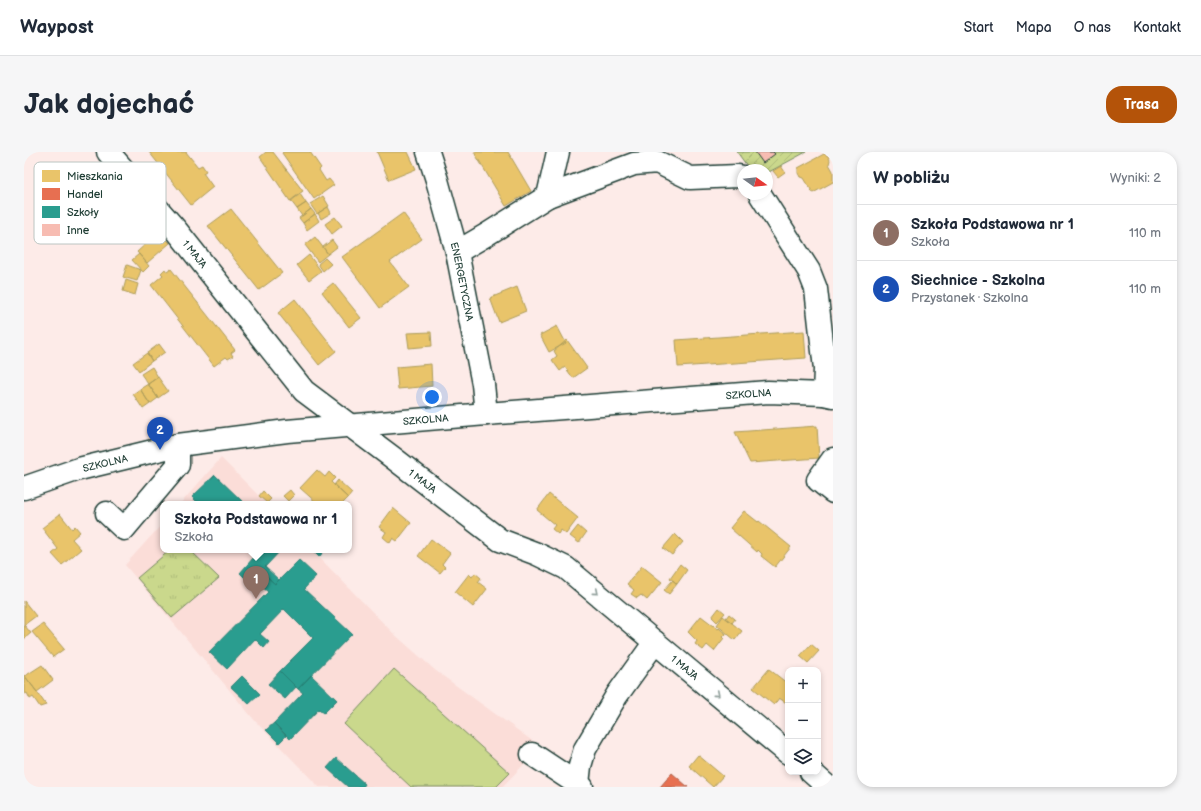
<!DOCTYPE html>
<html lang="pl">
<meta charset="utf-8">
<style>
:root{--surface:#fff;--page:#f6f6f7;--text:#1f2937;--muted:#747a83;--line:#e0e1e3;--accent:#b45309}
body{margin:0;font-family:"Balsamiq Sans",sans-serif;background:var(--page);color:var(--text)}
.controls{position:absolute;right:12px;bottom:12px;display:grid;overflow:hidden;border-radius:8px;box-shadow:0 2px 6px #0003}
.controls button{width:36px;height:36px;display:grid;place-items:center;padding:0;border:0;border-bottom:1px solid var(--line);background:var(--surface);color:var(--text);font:20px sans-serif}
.compass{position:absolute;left:713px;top:12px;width:36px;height:36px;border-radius:50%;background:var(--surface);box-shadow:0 2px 6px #0003;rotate:105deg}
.you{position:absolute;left:408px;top:245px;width:14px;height:14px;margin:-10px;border:3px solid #fff;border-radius:50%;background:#1a73e8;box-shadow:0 0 0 6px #1a73e833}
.badge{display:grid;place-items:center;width:26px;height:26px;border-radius:50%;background:var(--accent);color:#fff;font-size:13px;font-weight:700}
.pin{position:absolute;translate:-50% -33px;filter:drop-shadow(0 1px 2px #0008)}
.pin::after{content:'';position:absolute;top:21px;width:14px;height:12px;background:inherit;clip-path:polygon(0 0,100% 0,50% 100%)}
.popup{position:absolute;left:136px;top:349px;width:192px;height:52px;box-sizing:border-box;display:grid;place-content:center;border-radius:8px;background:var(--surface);filter:drop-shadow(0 1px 3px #0005);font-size:13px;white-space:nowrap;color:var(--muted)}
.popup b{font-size:15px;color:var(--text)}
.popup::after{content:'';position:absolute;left:50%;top:100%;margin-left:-8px;border:8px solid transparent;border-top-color:var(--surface)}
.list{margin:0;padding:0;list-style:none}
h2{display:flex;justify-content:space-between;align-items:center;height:52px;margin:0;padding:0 16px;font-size:17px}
h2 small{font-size:13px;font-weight:400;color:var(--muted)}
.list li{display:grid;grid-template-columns:26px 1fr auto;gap:12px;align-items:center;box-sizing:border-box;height:56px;padding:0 16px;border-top:1px solid var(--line)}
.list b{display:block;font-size:15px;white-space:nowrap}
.list p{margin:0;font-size:13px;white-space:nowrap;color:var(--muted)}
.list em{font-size:13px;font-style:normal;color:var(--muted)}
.icon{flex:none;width:22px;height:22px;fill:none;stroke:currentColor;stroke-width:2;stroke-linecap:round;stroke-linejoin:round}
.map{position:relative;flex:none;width:809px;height:635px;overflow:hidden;border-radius:16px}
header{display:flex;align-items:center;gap:24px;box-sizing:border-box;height:56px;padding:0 20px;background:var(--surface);border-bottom:1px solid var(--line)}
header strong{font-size:19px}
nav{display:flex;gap:22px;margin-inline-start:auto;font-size:14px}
.intro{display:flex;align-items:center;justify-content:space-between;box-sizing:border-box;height:96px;padding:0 24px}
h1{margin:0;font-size:28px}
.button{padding:10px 18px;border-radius:16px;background:var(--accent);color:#fff;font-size:14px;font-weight:700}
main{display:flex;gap:24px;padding:0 24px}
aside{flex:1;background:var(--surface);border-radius:16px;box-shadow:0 2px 6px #0003}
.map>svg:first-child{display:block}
.built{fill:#fbddd8}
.grass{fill:url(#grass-tufts);stroke:#748a60}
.garden{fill:url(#garden-furrows);stroke:#748a60}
.pitch{fill:#cad88c;stroke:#748a60}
.homes{fill:#e9c46a;stroke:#ac9c5a}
.shops{fill:#e76f51;stroke:#ab6048}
.schools{fill:#2a9d8f;stroke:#278074}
.building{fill:#f7bcb2;stroke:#1f3d34}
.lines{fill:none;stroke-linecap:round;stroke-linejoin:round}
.minor-casing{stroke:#1f3d34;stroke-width:25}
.minor{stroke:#fff;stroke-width:22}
.oneway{stroke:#8f9e9a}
.labels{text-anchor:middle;stroke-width:4;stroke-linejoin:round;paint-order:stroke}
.street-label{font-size:10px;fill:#1f3d34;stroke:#fff}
.key{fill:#fff;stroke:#bcc5c2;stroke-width:1}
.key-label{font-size:11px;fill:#1f3d34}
</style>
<header>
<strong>Waypost</strong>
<nav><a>Start</a><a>Mapa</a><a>O nas</a><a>Kontakt</a></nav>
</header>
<div class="intro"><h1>Jak dojechać</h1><a class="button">Trasa</a></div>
<main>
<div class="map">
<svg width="809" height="635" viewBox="0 0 809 635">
<defs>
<pattern id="grass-tufts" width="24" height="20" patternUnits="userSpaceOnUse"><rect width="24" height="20" fill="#cad88c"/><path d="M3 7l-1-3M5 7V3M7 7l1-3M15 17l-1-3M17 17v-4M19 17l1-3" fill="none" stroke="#adba79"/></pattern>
<pattern id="garden-furrows" width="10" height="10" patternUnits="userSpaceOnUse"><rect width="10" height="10" fill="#cad88c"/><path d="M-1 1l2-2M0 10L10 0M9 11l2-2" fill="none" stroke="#adba79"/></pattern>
</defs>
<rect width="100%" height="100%" fill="#fdebe8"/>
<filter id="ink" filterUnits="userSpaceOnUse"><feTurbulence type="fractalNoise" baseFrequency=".025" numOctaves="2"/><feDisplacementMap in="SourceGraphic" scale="8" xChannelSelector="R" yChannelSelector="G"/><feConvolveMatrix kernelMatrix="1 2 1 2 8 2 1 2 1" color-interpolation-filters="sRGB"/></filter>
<g filter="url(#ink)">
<!-- built -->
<path class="built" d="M197,306L243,352H156Z
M139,371V398H288L369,481L412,519L514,593L504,608L478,635H295L232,570L101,413Z"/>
<!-- grass -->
<path class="grass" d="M146,398H166L195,426L148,466L113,426Z"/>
<!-- garden -->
<path class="garden" d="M713,0H782L743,21V18H726Z"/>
<!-- pitch -->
<path class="pitch" d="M370,517L486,621L472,635H387L320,572Z"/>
<!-- homes -->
<path class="homes" d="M125,0H162L174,15L178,13L182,19L179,21L189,35L167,53Z
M242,0H249L279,39L266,49L236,5Z
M259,0H286L297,16L295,18L302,29L305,27L310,33L290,47L258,1Z
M353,0H384L392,17L365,28Z
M450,0H484L507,39L482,54Z
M800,2L804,4L806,8L805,12L809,19V30L789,41L780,26L776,25L774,21V16Z
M757,14L761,20L754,25L749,19Z
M276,42L282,51L273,57L267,49Z
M299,44L305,54L293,62L286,52Z
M282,51L287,57L278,64L273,57Z
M304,55L307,61L297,67L294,61Z
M207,57L258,121L235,138L184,74Z
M287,57L291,62L279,71L275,66Z
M379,61L398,87L366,110L385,135L356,156L318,105Z
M291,62L295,69L283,78L279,71Z
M311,65L318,74L308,82L301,72Z
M135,80L146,91L123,111L113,100Z
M291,85L304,102L294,110L281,93Z
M308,88L313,95L304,102L299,95Z
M115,102L125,114L119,120L108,108Z
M285,103L297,119L285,128L273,113Z
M301,106L307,112L299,119L294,112Z
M103,113L117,118L113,129L99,125Z
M141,117L143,120L147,117L211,198L207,201L209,204L204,207L202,205L190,214L127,133L139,123L137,121Z
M102,128L114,132L111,143L99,139Z
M309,131L337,166L325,175L298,140Z
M493,135L502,159L475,170L466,146Z
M271,147L312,199L295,213L254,161Z
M533,174L542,191L525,200L516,183Z
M780,179L782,206L654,215L652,188Z
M407,180L408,194L385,196L383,181Z
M543,188L563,216L549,226L541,215L536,219L528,208L533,204L530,199Z
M135,192L141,200L128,209L123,201Z
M123,201L128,209L115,219L109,211Z
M407,212L408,234L374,237L372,215Z
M128,215L134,225L124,232L117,222Z
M134,225L144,239L134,246L124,232Z
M124,232L134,246L126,252L116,237Z
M116,237L126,252L119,257L109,242Z
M793,274L795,306L726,311L711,280Z
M293,318L301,325L305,320L311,326L307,330L324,346L318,352H294L276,336Z
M314,328L328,341L324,346L310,333Z
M266,338L270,343L264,349L259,344Z
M239,339L247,347L243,351L235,344Z
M525,342L554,366L542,382L537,378L534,382L528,377L531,373L513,358Z
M369,356L387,371L373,389L369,386L366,391L359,385L362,380L355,375Z
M720,359L734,370L735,369L767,395L751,415L737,404L738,402L734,398L733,400L706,376Z
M36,362L48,377L51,374L56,380L48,387L57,397L38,413L28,402L34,397L18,376Z
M554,374L562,381L555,391L546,384Z
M651,382L659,390L648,403L639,396Z
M407,387L426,401L418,412L421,415L416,421L394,404Z
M656,412L663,418L653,432L646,426Z
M618,414L638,430L623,448L617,443L613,446L607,442L610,438L603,432Z
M451,421L457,426L454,430L463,437L449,455L431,440L445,422L448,425Z
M649,428L653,432L645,442L640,438Z
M0,449L12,464L0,473Z
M695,456L701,461L693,470L688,465Z
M705,462L711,467L708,471L702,466Z
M677,464L694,477L695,476L702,482L699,485L700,486L690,499L683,493L679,498L671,492L673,489L664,480Z
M699,464L718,479L711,488L693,473Z
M19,472L40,497L29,505L8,480Z
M0,473L7,481L0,487Z
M787,492L795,499L784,511L776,504Z
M18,513L29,528L13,540L1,524Z
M745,517L764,532V552L755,546L750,553L729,536Z
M0,523L13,540L22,553L16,555L9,545L6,547L3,541L1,542L0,541Z
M674,603L699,624L689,635L665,614Z"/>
<!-- shops -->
<path class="shops" d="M648,621L664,635H636Z"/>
<!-- schools -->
<path class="schools" d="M191,323L221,352H175L168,345Z
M223,398H257L241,415L255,428L251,432L237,419L225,430L216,421L230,405Z
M288,398H301L295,405Z
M275,408L292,424L280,437L328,482L274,537L256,519L289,486L260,457L236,482L245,490L240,496L231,487L203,517L185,500L244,440L229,427L237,419L251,432Z
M256,519L272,535L261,547L244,532Z
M287,523L313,548L300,561L295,557L266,587L250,571L279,541L274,537Z
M218,524L236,542L225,552L207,535Z
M250,571L262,584L255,591L242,578Z
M312,606L341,632L339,635H324L303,616Z"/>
<!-- building -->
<path class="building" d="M731,0H749L751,2L739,11Z"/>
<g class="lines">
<defs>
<g id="minor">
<path id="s1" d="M84,0L153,79L280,239L368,305L476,388L513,402L542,416L764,601"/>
<path id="s2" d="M404,0L413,28L433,100L459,232L462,262"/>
<path d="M736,42L785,119L792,137L801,217L800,242"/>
<path d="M524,44L610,12L633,10L666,26L714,24L719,25"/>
<path d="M433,100L462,83L524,44L534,0"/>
<path d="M809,307L794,328L809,340"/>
<path id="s3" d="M0,336L55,317L154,293L263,279L462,262L744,240L800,242L809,244"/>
<path d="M83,361L100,377L154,313V293"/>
<path d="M508,602L558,635"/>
<path d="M787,620L804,635"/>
<path d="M554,632L556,614L561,597L593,543L631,490"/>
</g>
</defs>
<!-- minor casing -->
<use href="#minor" class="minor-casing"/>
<!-- minor -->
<use href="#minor" class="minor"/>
</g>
<!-- one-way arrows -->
<defs><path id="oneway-chevron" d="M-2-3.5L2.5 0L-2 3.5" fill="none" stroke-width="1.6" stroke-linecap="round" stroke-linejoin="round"/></defs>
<g class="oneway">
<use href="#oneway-chevron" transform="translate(572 440) rotate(40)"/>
<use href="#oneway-chevron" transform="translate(693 542) rotate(40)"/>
</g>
</g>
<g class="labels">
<!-- street labels -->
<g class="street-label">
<text dy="4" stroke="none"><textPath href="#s1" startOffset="134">1 MAJA</textPath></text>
<text dy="4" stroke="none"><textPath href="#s2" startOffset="134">ENERGETYCZNA</textPath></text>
<text dy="4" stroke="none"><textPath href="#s3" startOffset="733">SZKOLNA</textPath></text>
<text dy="4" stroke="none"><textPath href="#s3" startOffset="409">SZKOLNA</textPath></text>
<text dy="4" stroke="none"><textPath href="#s3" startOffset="85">SZKOLNA</textPath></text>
<text dy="4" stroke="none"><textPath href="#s1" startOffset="458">1 MAJA</textPath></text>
<text dy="4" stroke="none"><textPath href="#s1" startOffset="782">1 MAJA</textPath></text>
</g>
</g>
<!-- legend -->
<rect x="10" y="10" width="132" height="82" rx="6" class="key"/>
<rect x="18" y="18" width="18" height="12" fill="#e9c46a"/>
<rect x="18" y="36" width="18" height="12" fill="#e76f51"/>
<rect x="18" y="54" width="18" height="12" fill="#2a9d8f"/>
<rect x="18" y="72" width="18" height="12" fill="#f7bcb2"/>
<g class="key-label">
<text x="43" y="28">Mieszkania</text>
<text x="43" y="46">Handel</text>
<text x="43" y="64">Szkoły</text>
<text x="43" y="82">Inne</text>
</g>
</svg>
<div class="controls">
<button>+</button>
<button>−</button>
<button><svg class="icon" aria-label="layers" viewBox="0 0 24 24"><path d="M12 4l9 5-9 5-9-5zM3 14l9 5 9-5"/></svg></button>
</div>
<svg class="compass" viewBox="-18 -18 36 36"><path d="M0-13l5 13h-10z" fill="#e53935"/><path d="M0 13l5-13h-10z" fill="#747a83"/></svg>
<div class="you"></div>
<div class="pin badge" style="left:232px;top:447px;background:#8d6e63">1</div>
<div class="popup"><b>Szkoła Podstawowa nr 1</b>Szkoła</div>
<div class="pin badge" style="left:136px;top:298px;background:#1a4fb4">2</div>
</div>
<aside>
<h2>W pobliżu<small>Wyniki: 2</small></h2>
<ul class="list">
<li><span class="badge" style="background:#8d6e63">1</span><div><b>Szkoła Podstawowa nr 1</b><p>Szkoła</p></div><em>110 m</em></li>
<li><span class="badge" style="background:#1a4fb4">2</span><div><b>Siechnice - Szkolna</b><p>Przystanek · Szkolna</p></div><em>110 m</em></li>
</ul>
</aside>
</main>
